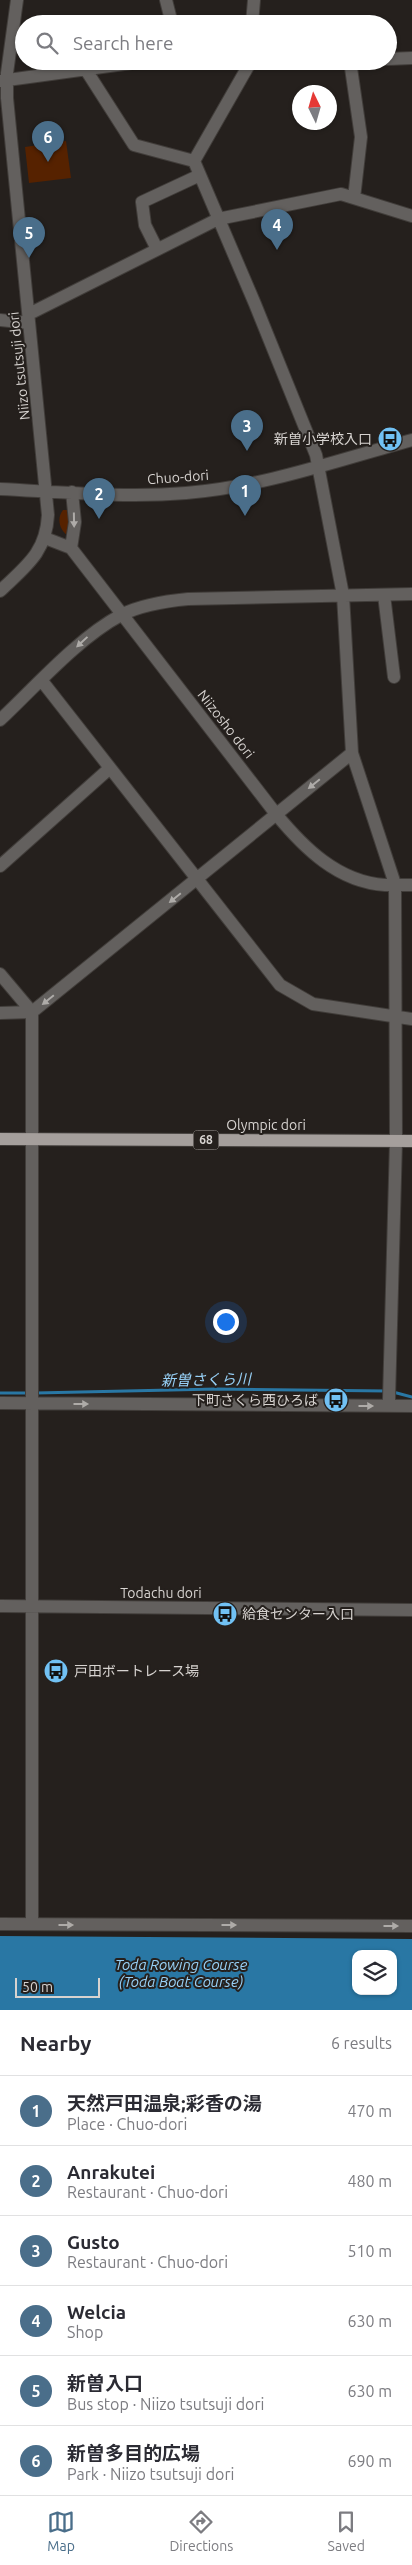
<!DOCTYPE html>
<meta charset="utf-8">
<style>
:root{--surface:#fff;--page:#f2f2f3;--text:#2b2b33;--muted:#7c7c81;--line:#e1e1e2;--accent:#4a6e8a}
body{margin:0;font-family:Ubuntu,"Noto Sans JP",sans-serif;background:var(--page);color:var(--text)}
.controls{position:absolute;right:15px;bottom:15px;display:grid;overflow:hidden;border-radius:10px;box-shadow:0 1px 4px #0004}
.controls button{width:45px;height:45px;display:grid;place-items:center;padding:0;border:0;border-bottom:1px solid var(--line);background:var(--surface);color:var(--text);font:25px sans-serif}
.compass{position:absolute;left:292px;top:85px;width:45px;height:45px;border-radius:50%;background:var(--surface);box-shadow:0 1px 4px #0004;rotate:355deg}
.scale{position:absolute;left:15px;bottom:12px;width:85px;box-sizing:border-box;padding-left:5px;border:2px solid #d7d3d0;border-top:0;font-size:14px;line-height:18px;white-space:nowrap;color:#d7d3d0;-webkit-text-stroke:4px #25201d;paint-order:stroke}
.you{position:absolute;left:225px;top:1321px;width:18px;height:18px;margin:-12px;border:4px solid #fff;border-radius:50%;background:#1a73e8;box-shadow:0 0 0 8px #1a73e833}
.badge{display:grid;place-items:center;width:32px;height:32px;border-radius:50%;background:var(--accent);color:#fff;font-size:16px;font-weight:700}
.pin{position:absolute;translate:-50% -41px;filter:drop-shadow(0 1px 2px #0008)}
.pin::after{content:'';position:absolute;top:26px;width:18px;height:15px;background:inherit;clip-path:polygon(0 0,100% 0,50% 100%)}
.list{margin:0;padding:0;list-style:none}
h2{display:flex;justify-content:space-between;align-items:center;height:65px;margin:0;padding:0 20px;font-size:21px}
h2 small{font-size:16px;font-weight:400;color:var(--muted)}
.list li{display:grid;grid-template-columns:32px 1fr auto;gap:15px;align-items:center;box-sizing:border-box;height:70px;padding:0 20px;border-top:1px solid var(--line)}
.list b{display:block;font-size:19px;white-space:nowrap}
.list p{margin:0;font-size:16px;white-space:nowrap;color:var(--muted)}
.list em{font-size:16px;font-style:normal;color:var(--muted)}
.icon{flex:none;width:28px;height:28px;fill:none;stroke:currentColor;stroke-width:2;stroke-linecap:round;stroke-linejoin:round}
.map{position:relative;flex:none;width:412px;height:2010px;overflow:hidden}
.search{position:absolute;background:var(--surface);box-shadow:0 1px 4px #0004;left:15px;right:15px;top:15px;height:55px;display:flex;align-items:center;gap:12px;box-sizing:border-box;padding:0 18px;border-radius:28px;color:var(--muted);font-size:19px}
.sheet{height:485px;background:var(--surface)}
nav{display:flex;justify-content:space-around;align-items:center;box-sizing:border-box;height:70px;border-top:1px solid var(--line);background:var(--surface);font-size:14px;color:var(--muted)}
nav a{display:grid;justify-items:center;gap:2px}
nav .on{color:var(--accent)}
.map>svg:first-child{display:block}
.green{fill:#562200}
.water{fill:#2977a4;fill-rule:evenodd}
.lines{fill:none;stroke-linecap:round;stroke-linejoin:round}
.stream{stroke:#2977a4;stroke-width:3}
.minor-casing{stroke:#413d3a;stroke-width:14}
.major-casing{stroke:#413d3a;stroke-width:14}
.minor{stroke:#63605e;stroke-width:12}
.major{stroke:#a59f9c;stroke-width:12}
.oneway{fill:#aeaba8}
.labels{text-anchor:middle;stroke-width:4;stroke-linejoin:round;paint-order:stroke}
.shield{fill:#25201d;stroke:#a29d9a;stroke-width:1}
.shield-label{font-size:12px;font-weight:bold;fill:#d7d3d0}
.street-label{font-size:14px;fill:#d7d3d0;stroke:#25201d}
.poi-label{font-size:14px;fill:#d7d3d0;stroke:#25201d;text-anchor:end}
.water-label{font-size:15px;font-style:italic;fill:#97d0f6;stroke:#25201d}
</style>
<div class="map">
<svg width="412" height="2010" viewBox="0 0 412 2010">
<rect width="100%" height="100%" fill="#25201d"/>
<!-- green -->
<path class="green" d="M66,141L71,178L29,183L25,147Z
M63,510H70L68,536C60,530 56,519 63,510Z"/>
<!-- water -->
<path class="water" d="M0,1936L412,1939V2010H0ZM356,1954H393V1991H356Z"/>
<g class="lines">
<!-- stream -->
<path class="stream" d="M393,1392L412,1397
M0,1393H29
M36,1393L216,1389L387,1391"/>
<defs>
<path id="minor" d="M166,0L172,24
M252,24L254,0
M388,59L412,58
M184,61L250,63L194,161L255,304L316,455L343,595L352,753L395,884L396,1141L389,1399
M250,61H307
M350,61L361,137L354,198
M86,70L134,145L194,161
M0,81L146,61
M157,249L145,225L142,202L200,175
M29,314L218,219L341,194L412,216
M0,320L29,323
M0,489C61,492 125,498 186,493C263,487 338,460 412,440
M45,538L71,548L276,814C304,848 338,882 385,885C394,885 403,885 412,885
M71,548L75,522L72,492
M0,591C26,566 46,553 48,515L7,98V73L17,0
M384,595L394,677
M42,681L280,985L313,1004L412,1019
M0,720C36,686 78,638 121,615C141,605 166,601 188,599L412,594
M0,866L110,768
M0,974L32,1012V1924
M0,1013L32,1012L352,753
M0,1403L412,1406
M0,1606L412,1610
M0,1924L412,1926"/>
<path id="major" d="M0,1139L412,1141"/>
</defs>
<!-- minor casing -->
<use href="#minor" class="minor-casing"/>
<!-- major casing -->
<use href="#major" class="major-casing"/>
<!-- minor -->
<use href="#minor" class="minor"/>
<!-- major -->
<use href="#major" class="major"/>
</g>
<!-- one-way arrows -->
<defs><path id="oneway-solid" d="M-6-.8H1V-3.2L6.5 0L1 3.2V.8H-6Z" transform="scale(1.25)"/></defs>
<g class="oneway">
<use href="#oneway-solid" transform="translate(74 520) rotate(89)"/>
<use href="#oneway-solid" transform="translate(82 642) rotate(137)"/>
<use href="#oneway-solid" transform="translate(314 784) rotate(141)"/>
<use href="#oneway-solid" transform="translate(175 898) rotate(141)"/>
<use href="#oneway-solid" transform="translate(48 1000) rotate(141)"/>
<use href="#oneway-solid" transform="translate(81 1404)"/>
<use href="#oneway-solid" transform="translate(366 1406)"/>
<use href="#oneway-solid" transform="translate(66 1925)"/>
<use href="#oneway-solid" transform="translate(229 1925)"/>
<use href="#oneway-solid" transform="translate(391 1926)"/>
</g>
<!-- icons -->
<defs>
<symbol id="bus-disc" viewBox="-11 -11 22 22"><circle r="9.5" fill="#71c1f4" stroke="#25201d"/><path d="M-5-6H5V4H4V6H2V4H-2V6H-4V4H-5ZM-3.5-4V0h7V-4ZM-3.5 1.2v1.5H-2V1.2ZM2 1.2v1.5H3.5V1.2Z" fill="#111"/></symbol>
</defs>
<g fill-rule="evenodd">
<use href="#bus-disc" x="376" y="425" width="28" height="28"/>
<use href="#bus-disc" x="322" y="1386" width="28" height="28"/>
<use href="#bus-disc" x="211" y="1600" width="28" height="28"/>
<use href="#bus-disc" x="42" y="1657" width="28" height="28"/>
</g>
<g class="labels">
<!-- shield labels -->
<rect class="shield" x="193.5" y="1130.5" width="25" height="19" rx="4"/>
<g class="shield-label">
<text x="206" y="1144">68</text>
</g>
<!-- street labels -->
<g class="street-label">
<text transform="translate(19 366) rotate(-96)" y="5">Niizo tsutsuji dori</text>
<text transform="translate(178 477) rotate(-4)" y="5">Chuo-dori</text>
<text transform="translate(226 724) rotate(52)" y="5">Niizosho dori</text>
<text x="266" y="1130">Olympic dori</text>
<text x="161" y="1598">Todachu dori</text>
</g>
<!-- poi labels -->
<g class="poi-label">
<text x="372" y="444">新曽小学校入口</text>
<text x="318" y="1405">下町さくら西ひろば</text>
<text x="242" y="1619" text-anchor="start">給食センター入口</text>
<text x="74" y="1676" text-anchor="start">戸田ボートレース場</text>
</g>
<!-- water labels -->
<g class="water-label">
<text transform="translate(206 1380) rotate(-1)" y="5">新曽さくら川</text>
<text x="181" y="1970">Toda Rowing Course<tspan x="181" dy="17">(Toda Boat Course)</tspan></text>
</g>
</g>
</svg>
<div class="controls">
<button><svg class="icon" aria-label="layers" viewBox="0 0 24 24"><path d="M12 4l9 5-9 5-9-5zM3 14l9 5 9-5"/></svg></button>
</div>
<svg class="compass" viewBox="-18 -18 36 36"><path d="M0-13l5 13h-10z" fill="#e53935"/><path d="M0 13l5-13h-10z" fill="#7c7c81"/></svg>
<div class="scale">50 m</div>
<div class="you"></div>
<div class="pin badge" style="left:245px;top:516px">1</div>
<div class="pin badge" style="left:99px;top:519px">2</div>
<div class="pin badge" style="left:247px;top:451px">3</div>
<div class="pin badge" style="left:277px;top:250px">4</div>
<div class="pin badge" style="left:29px;top:258px">5</div>
<div class="pin badge" style="left:48px;top:162px">6</div>
<div class="search"><svg class="icon" aria-label="search" viewBox="0 0 24 24"><circle cx="10" cy="10" r="6"/><path d="M15 15l6 6"/></svg>Search here</div>
</div>
<section class="sheet">
<h2>Nearby<small>6 results</small></h2>
<ul class="list">
<li><span class="badge">1</span><div><b>天然戸田温泉;彩香の湯</b><p>Place · Chuo-dori</p></div><em>470 m</em></li>
<li><span class="badge">2</span><div><b>Anrakutei</b><p>Restaurant · Chuo-dori</p></div><em>480 m</em></li>
<li><span class="badge">3</span><div><b>Gusto</b><p>Restaurant · Chuo-dori</p></div><em>510 m</em></li>
<li><span class="badge">4</span><div><b>Welcia</b><p>Shop</p></div><em>630 m</em></li>
<li><span class="badge">5</span><div><b>新曽入口</b><p>Bus stop · Niizo tsutsuji dori</p></div><em>630 m</em></li>
<li><span class="badge">6</span><div><b>新曽多目的広場</b><p>Park · Niizo tsutsuji dori</p></div><em>690 m</em></li>
</ul>
</section>
<nav>
<a class="on"><svg class="icon" aria-label="map" viewBox="0 0 24 24"><path d="M3 6l6-2 6 2 6-2v14l-6 2-6-2-6 2zM9 4v14M15 6v14"/></svg>Map</a>
<a><svg class="icon" aria-label="directions" viewBox="0 0 24 24"><path d="M12 3l9 9-9 9-9-9zM9 14v-3h6M13 9l2 2-2 2"/></svg>Directions</a>
<a><svg class="icon" aria-label="saved" viewBox="0 0 24 24"><path d="M7 4h10v16l-5-4-5 4z"/></svg>Saved</a>
</nav>
